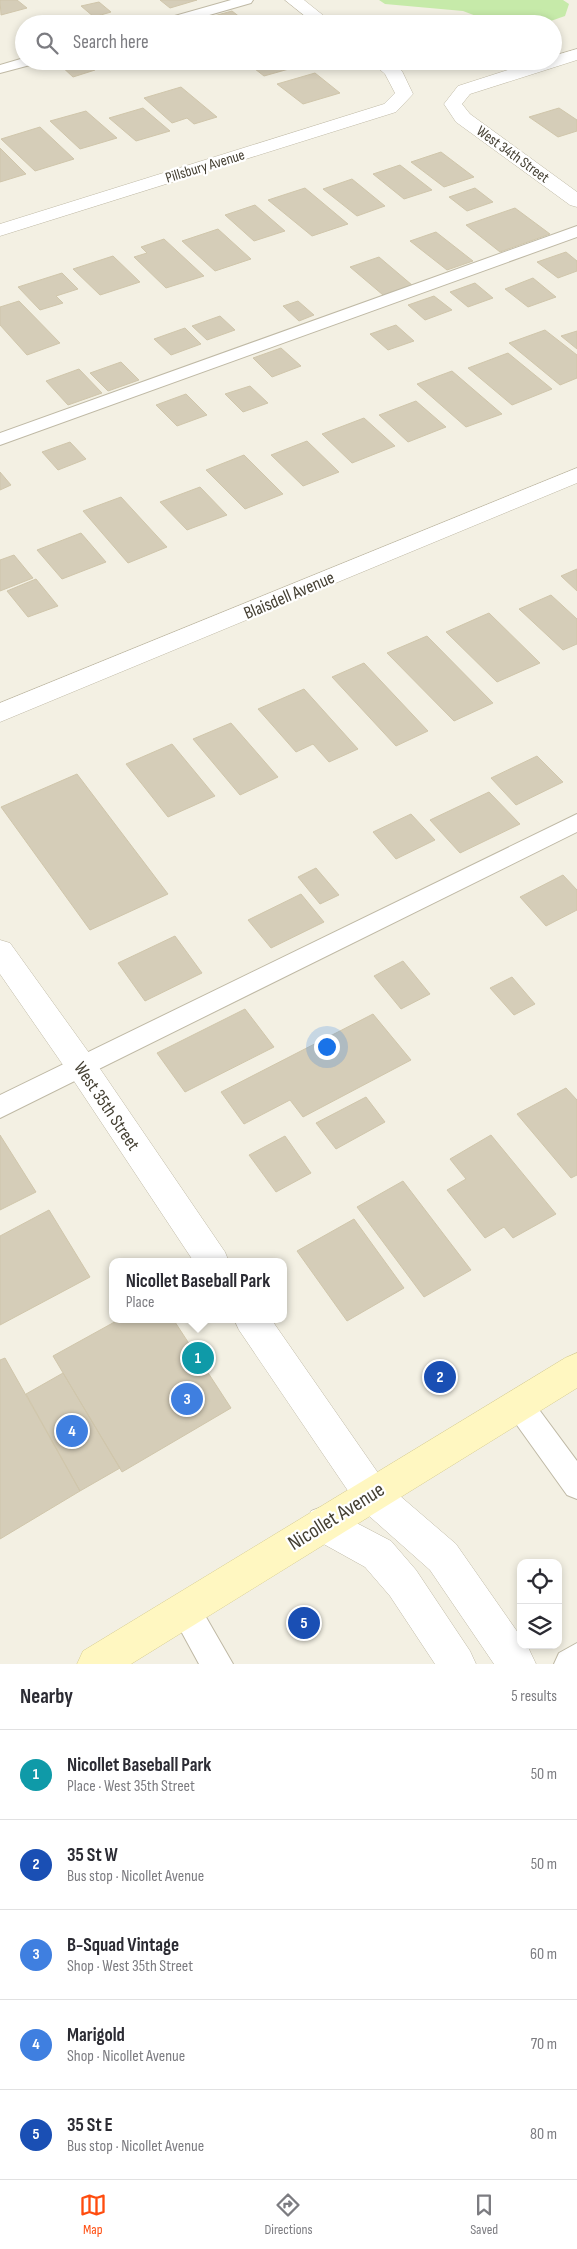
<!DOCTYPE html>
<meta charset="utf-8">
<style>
:root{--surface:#fff;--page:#f2f2f3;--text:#2b2b33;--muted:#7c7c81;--line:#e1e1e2;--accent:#ff4c0e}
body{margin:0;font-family:"Sofia Sans Condensed",sans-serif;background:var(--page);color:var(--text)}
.controls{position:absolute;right:15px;bottom:15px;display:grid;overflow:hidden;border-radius:10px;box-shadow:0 2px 8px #0003}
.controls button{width:45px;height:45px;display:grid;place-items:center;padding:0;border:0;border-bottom:1px solid var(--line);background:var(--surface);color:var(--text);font:25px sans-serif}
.you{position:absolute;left:326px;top:1046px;width:18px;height:18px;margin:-12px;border:4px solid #fff;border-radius:50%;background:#1a73e8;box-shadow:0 0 0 8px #1a73e833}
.badge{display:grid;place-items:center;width:32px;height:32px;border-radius:50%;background:var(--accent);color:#fff;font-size:16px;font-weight:700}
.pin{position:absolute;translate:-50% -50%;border:2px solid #fff;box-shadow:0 1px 5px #0006}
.popup{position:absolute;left:109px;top:1258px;width:178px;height:65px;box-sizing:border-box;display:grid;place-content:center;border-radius:10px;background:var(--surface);filter:drop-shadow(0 1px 4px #0005);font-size:16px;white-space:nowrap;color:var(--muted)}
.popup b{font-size:19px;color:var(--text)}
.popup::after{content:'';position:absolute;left:50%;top:100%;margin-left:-10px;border:10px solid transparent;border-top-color:var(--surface)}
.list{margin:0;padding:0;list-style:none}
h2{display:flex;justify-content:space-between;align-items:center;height:65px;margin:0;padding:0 20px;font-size:21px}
h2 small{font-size:16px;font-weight:400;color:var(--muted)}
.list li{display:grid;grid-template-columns:32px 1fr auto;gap:15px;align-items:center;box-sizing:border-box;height:90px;padding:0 20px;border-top:1px solid var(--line)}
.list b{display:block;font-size:19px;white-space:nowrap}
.list p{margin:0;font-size:16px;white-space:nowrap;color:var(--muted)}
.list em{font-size:16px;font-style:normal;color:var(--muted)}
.icon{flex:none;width:28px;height:28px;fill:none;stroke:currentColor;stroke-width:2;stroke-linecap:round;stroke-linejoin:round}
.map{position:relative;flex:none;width:577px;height:1664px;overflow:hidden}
.search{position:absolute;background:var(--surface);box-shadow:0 2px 8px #0003;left:15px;right:15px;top:15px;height:55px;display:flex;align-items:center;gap:12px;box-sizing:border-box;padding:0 18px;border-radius:28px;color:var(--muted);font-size:19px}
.sheet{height:515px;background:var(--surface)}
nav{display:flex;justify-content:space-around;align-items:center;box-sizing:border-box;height:70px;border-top:1px solid var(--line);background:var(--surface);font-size:14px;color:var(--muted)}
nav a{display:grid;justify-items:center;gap:2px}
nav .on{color:var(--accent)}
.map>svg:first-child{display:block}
.green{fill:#c6eaa9}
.building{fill:#d5cdb8;stroke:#d0c6ab}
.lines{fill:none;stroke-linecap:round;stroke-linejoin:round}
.service-casing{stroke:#bfb9a5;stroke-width:2}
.minor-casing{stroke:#bfb9a5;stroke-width:1}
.tertiary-casing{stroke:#bfb9a5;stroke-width:1}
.secondary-casing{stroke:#d5cb90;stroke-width:1}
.service{fill:#fff;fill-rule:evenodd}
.minor{fill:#fff;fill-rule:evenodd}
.tertiary{fill:#fff;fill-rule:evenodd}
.secondary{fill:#fff7c1;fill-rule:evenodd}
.labels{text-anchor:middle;stroke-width:4.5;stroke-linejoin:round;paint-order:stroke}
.far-street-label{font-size:15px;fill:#454033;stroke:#fff}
.street-label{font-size:18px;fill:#454033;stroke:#fff}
.near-street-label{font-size:21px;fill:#454033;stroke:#fff}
</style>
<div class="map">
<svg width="577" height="1664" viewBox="0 0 577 1664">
<rect width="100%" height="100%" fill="#f3f0e3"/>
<!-- green -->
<path class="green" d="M379,0H563L569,4L565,16L542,24H497L463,11L385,4Z"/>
<!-- building -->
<path class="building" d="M0,0H17L27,8L1,15Z
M160,0H197L170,8Z
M99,2L111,12L94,17L81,6Z
M232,11L245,21L235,24H194L192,22Z
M69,61H85L95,70L73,77L59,64Z
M90,61H123L124,62L99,69Z
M249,61H298L303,65L264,76L246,62Z
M315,73L340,93L303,104L277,84Z
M181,87L217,117L194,124L187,118L172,123L144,98Z
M143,108L170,131L136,141L109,118Z
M559,108L577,120V131L558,137L529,117Z
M86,111L117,138L80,149L50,121Z
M40,127L74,159L35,171L1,139Z
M0,148L26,174L0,182Z
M441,152L474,177L444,187L411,162Z
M400,165L432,190L404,199L373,174Z
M352,179L385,206L357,216L323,189Z
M305,188L348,224L312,236L268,200Z
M475,188L493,202L467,211L449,197Z
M255,205L285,231L254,241L225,215Z
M515,208L550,234L500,252L466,225Z
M218,229L251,259L215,271L182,241Z
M436,232L473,261L447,270L410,241Z
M164,239L204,276L166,288L134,257L147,253L141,247Z
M566,252L577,261V271L558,278L537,262Z
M113,256L140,282L100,295L73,269Z
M379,257L412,285L383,295L350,267Z
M62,273L78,289L56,296L63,303L40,310L18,287Z
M533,278L556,297L528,307L505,289Z
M475,283L493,298L468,307L450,292Z
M434,296L452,310L425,320L408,305Z
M19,301L60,343L27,355L0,325V307Z
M298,301L314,315L299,321L283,306Z
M220,316L235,330L207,340L192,326Z
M396,325L414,341L388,350L370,334Z
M185,328L201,344L171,355L154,339Z
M545,330L577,355V378L560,385L509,343Z
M577,331V349L561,336Z
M281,348L301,366L272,377L253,358Z
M508,353L552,389L512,405L468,368Z
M121,362L139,380L108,391L90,373Z
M79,369L102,393L68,405L46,381Z
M452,371L502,414L466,427L417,384Z
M250,386L268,403L243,412L225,394Z
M186,394L207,415L177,426L156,405Z
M416,401L446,427L408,442L379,415Z
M364,418L395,446L352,463L322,434Z
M307,441L339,472L303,486L271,455Z
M70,442L86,459L58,470L42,452Z
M244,455L283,494L245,509L206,470Z
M0,472L11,485L0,490Z
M200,487L227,515L187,530L160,502Z
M121,497L167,547L128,563L83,511Z
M81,533L106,562L62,579L37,550Z
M14,555L33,578L0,591V560Z
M577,569V591L561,576Z
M36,579L58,606L28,617L7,591Z
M551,595L577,619V644L563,650L519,609Z
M489,613L540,663L497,682L446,632Z
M427,636L493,703L454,721L387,653Z
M364,663L428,731L396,746L332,677Z
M304,689L358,749L329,762L313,744L296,752L258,709Z
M231,723L278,777L240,795L193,739Z
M172,744L215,796L168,817L126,764Z
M537,756L563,782L516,805L491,778Z
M77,774L168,894L90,930L1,807Z
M489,792L520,824L460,853L430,820Z
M411,814L435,840L396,859L373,832Z
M316,868L339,895L320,904L298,877Z
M563,875L577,890V910L546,926L520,897Z
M301,894L324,922L271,948L248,920Z
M175,936L202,973L145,1001L118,963Z
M403,961L430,994L401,1009L374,976Z
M512,977L535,1004L514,1015L490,988Z
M245,1009L274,1047L185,1092L157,1053Z
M373,1014L411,1060L303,1117L290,1100L244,1124L221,1092Z
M566,1088L577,1100V1175L571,1178L517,1114Z
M366,1097L385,1122L336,1149L316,1123Z
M0,1135L36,1192L0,1210Z
M491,1135L556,1214L513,1238L504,1227L485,1238L447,1190L466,1179L450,1159Z
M285,1136L311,1173L276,1192L249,1155Z
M403,1181L471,1270L424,1297L357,1207Z
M49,1210L90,1277L0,1325V1236Z
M354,1219L404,1288L347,1321L297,1251Z
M120,1319H173L231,1408L122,1472L53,1356Z
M5,1358L80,1491L0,1539V1360Z
M63,1373L120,1468L80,1491L26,1394Z"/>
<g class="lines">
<defs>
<path id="service" d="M231,0H253L251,3L178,24H155L157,21Z
M24,58V61H36L34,64L0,73V65Z
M577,226V237L0,445V433Z
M577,814V832L0,1118V1095Z
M519,1392L529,1396L577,1461V1499L567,1495L509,1414L505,1405L509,1396Z
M184,1594L195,1598L233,1664H199L169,1609L173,1598Z
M577,1643V1664H554L559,1653Z"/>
<path id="minor" d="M285,0H304L334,24H315Z
M577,49V60L470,94L462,104L470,114L577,192V207L570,205L456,122L444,104L458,86L536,61H553V56Z
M370,61H391L402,71L413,94L396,112L0,236V224L384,104L395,93L385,74Z
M577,468V483L0,722V703Z
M0,940L10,943L92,1057L225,1252L229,1262H194L70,1075L0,974Z
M234,1319H271L385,1483L390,1495L385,1507L372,1512L359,1507L239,1330Z"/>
<path id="tertiary" d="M372,1478L385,1483L456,1544L521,1637V1645H527L536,1664H494L430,1570L359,1507L354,1495L359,1483Z
M324,1506L391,1541L416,1570L470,1651L476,1664H435L390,1596L365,1567L311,1537L306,1524L311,1511Z"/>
<path id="secondary" d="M577,1353V1388L131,1664H77L83,1651L565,1358Z"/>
</defs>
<!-- service casing -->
<use href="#service" class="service-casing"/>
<!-- minor casing -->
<use href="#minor" class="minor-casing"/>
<!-- tertiary casing -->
<use href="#tertiary" class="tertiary-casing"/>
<!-- secondary casing -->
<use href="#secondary" class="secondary-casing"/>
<!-- service -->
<use href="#service" class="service"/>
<!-- minor -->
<use href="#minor" class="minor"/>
<!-- tertiary -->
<use href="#tertiary" class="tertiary"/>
<!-- secondary -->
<use href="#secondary" class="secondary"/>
</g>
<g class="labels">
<!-- far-street labels -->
<g class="far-street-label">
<text transform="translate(513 154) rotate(36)" y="5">West 34th Street</text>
<text transform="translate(205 166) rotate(-17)" y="5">Pillsbury Avenue</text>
</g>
<!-- street labels -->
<g class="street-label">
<text transform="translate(289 595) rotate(-23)" y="6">Blaisdell Avenue</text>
<text transform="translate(107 1106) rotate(56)" y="6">West 35th Street</text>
</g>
<!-- near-street labels -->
<g class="near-street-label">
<text transform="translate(336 1516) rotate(-32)" y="7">Nicollet Avenue</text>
</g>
</g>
</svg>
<div class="controls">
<button><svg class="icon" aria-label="locate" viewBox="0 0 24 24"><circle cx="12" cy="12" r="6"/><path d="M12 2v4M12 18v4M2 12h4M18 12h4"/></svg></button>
<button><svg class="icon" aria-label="layers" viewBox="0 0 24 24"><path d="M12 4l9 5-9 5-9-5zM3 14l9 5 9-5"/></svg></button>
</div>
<div class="you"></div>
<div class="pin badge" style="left:198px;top:1358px;background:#0f9aa8">1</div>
<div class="popup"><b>Nicollet Baseball Park</b>Place</div>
<div class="pin badge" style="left:440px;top:1377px;background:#1a4fb4">2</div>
<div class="pin badge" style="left:187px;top:1399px;background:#3f7fe0">3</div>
<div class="pin badge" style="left:72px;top:1431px;background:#3f7fe0">4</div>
<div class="pin badge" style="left:304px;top:1623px;background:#1a4fb4">5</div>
<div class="search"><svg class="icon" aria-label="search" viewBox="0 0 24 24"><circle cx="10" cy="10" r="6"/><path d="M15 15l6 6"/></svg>Search here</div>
</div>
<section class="sheet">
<h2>Nearby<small>5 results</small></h2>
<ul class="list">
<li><span class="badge" style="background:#0f9aa8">1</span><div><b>Nicollet Baseball Park</b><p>Place · West 35th Street</p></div><em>50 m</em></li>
<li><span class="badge" style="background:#1a4fb4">2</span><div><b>35 St W</b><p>Bus stop · Nicollet Avenue</p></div><em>50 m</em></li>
<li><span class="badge" style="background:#3f7fe0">3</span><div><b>B-Squad Vintage</b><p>Shop · West 35th Street</p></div><em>60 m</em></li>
<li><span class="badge" style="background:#3f7fe0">4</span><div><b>Marigold</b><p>Shop · Nicollet Avenue</p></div><em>70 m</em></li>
<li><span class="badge" style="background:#1a4fb4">5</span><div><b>35 St E</b><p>Bus stop · Nicollet Avenue</p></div><em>80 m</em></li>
</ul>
</section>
<nav>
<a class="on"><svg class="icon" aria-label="map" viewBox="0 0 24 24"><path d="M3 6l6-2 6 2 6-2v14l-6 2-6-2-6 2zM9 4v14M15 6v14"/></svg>Map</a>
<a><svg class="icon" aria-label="directions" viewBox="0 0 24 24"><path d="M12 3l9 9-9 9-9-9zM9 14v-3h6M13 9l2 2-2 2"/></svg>Directions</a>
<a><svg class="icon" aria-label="saved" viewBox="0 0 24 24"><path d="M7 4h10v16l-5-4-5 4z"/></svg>Saved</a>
</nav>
